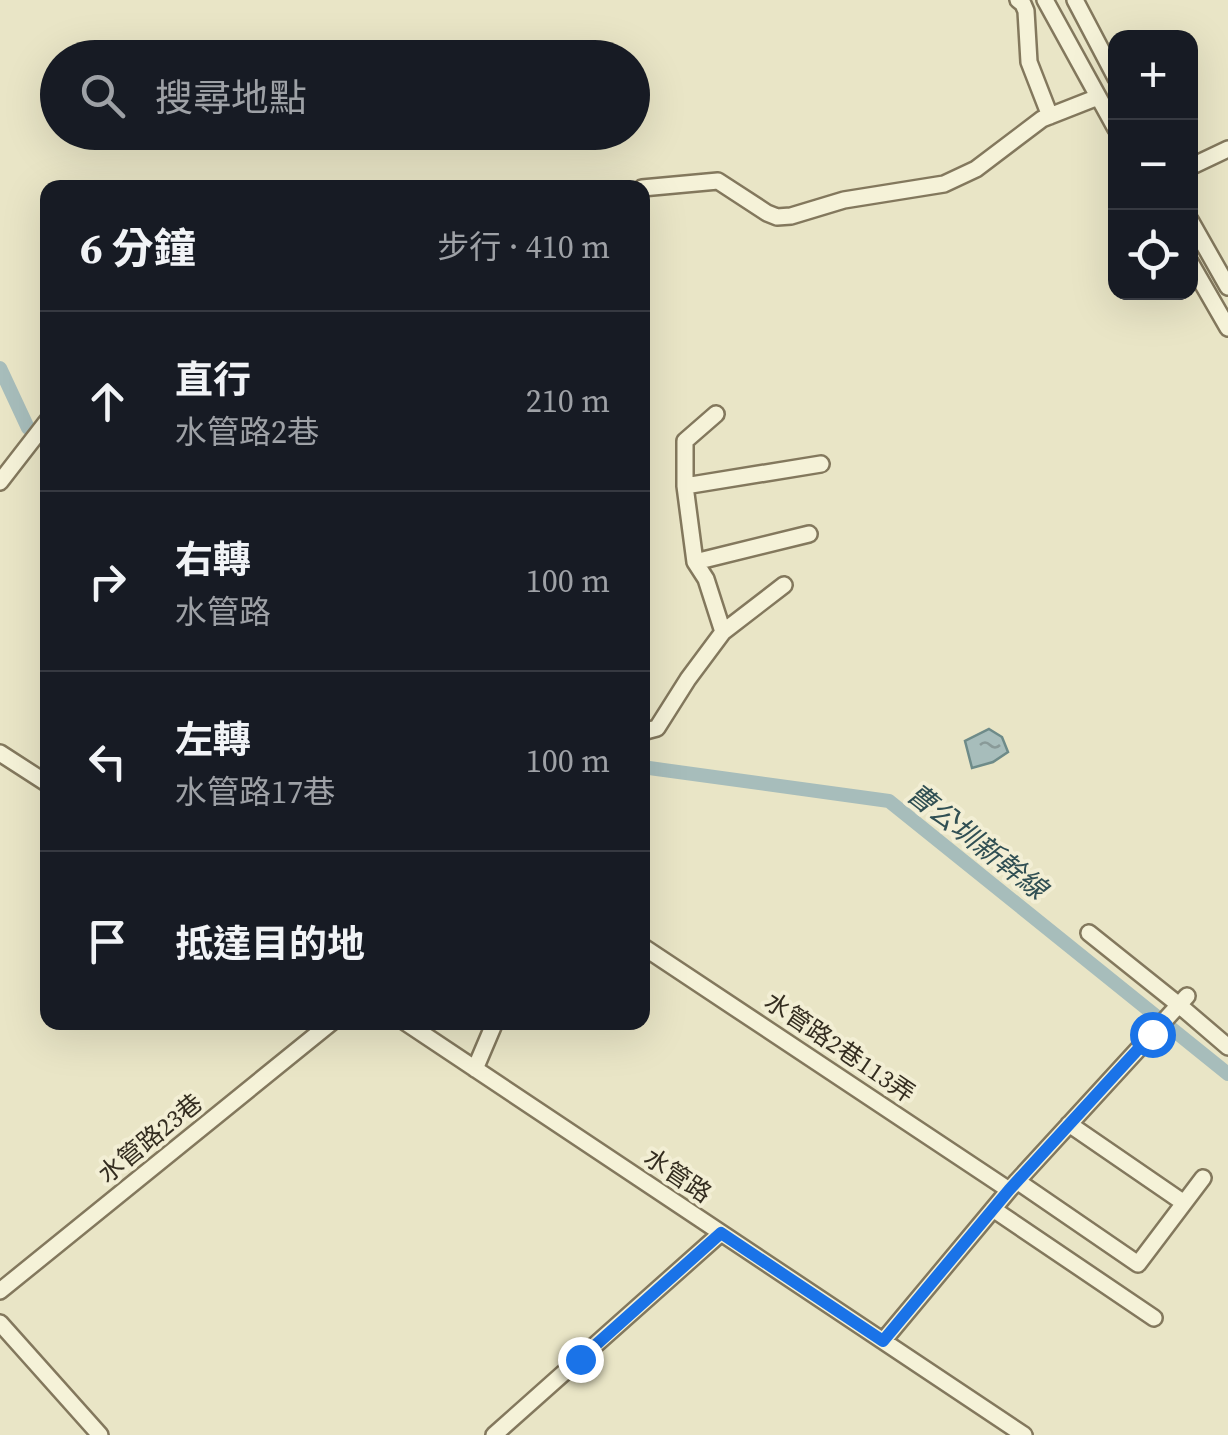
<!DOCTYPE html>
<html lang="zh-TW">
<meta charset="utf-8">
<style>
:root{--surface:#171b24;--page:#20242c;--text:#f1f3f6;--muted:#9ea1a6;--line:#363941}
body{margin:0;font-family:"Source Serif 4","Noto Sans TC",serif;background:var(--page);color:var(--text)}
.controls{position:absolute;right:30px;top:30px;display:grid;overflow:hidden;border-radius:20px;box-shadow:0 10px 40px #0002}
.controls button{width:90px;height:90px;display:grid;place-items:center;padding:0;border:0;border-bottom:2px solid var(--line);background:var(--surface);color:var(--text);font:50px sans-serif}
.stop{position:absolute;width:30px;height:30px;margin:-22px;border:8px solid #1a73e8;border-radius:50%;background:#fff}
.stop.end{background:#1a73e8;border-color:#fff;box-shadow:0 2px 10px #0008}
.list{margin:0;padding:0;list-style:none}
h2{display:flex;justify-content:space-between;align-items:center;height:130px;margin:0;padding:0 40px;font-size:42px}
h2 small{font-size:32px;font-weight:400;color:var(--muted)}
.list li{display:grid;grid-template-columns:65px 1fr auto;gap:30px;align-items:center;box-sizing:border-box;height:180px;padding:0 40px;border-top:2px solid var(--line)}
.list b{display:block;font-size:38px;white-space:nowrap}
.list p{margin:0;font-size:32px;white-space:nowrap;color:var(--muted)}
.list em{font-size:32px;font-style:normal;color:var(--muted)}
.icon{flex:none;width:55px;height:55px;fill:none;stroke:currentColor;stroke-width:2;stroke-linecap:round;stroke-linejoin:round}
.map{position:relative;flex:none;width:1228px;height:1435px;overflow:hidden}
.search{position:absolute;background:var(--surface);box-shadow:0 10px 40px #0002;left:40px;top:40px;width:610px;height:110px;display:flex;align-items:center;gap:25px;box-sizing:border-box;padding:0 35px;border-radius:55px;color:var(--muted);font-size:38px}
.panel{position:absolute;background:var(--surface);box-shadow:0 10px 40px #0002;left:40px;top:180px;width:610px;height:850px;border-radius:20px}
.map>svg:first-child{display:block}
.water{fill:url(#water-ripples);stroke:#6e8b89;stroke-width:2.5}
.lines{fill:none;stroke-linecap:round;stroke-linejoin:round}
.canal{stroke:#a7bdbb;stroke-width:14}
.minor-casing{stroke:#83785d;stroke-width:20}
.minor{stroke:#f5f2d8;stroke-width:15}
.route{stroke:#1a73e8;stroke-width:12}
.labels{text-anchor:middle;stroke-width:8;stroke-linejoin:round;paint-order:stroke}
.street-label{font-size:25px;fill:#342d20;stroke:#f2eed4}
.water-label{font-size:28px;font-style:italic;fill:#304f53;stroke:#f2eed4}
</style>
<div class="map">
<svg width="1228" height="1435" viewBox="0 0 1228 1435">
<defs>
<pattern id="water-ripples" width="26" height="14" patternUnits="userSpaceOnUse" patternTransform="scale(2.5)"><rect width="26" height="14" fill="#a7bdbb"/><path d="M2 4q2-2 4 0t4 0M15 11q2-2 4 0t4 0" fill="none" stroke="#899a98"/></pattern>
</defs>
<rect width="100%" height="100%" fill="#e9e5c6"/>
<!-- water -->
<path class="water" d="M989,729L1002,737L1008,752L993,762L972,768L965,741Z"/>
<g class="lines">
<!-- canal -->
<path class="canal" d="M0,368L28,428L48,439
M642,767L889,801L1228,1074"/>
<defs>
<path id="minor" d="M1018,0L1023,4L1026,11L1029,62L1050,116
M1045,0L1116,129
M1075,0L1116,78
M1190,167L1228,149
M642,188L718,181L767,213L777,217L791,216L844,200L944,184L976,169L1042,119L1098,97
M1190,220L1228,287
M1190,262L1228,328
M0,482L48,420
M685,486L821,464
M695,562L809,534
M723,632L784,585
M642,732L657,728L688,679L723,632L706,579L695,562L685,486V441L716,414
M0,753L48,784
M1089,933L1179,1005L1228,1047
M642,946L1009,1190
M405,1022L1024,1435
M475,1069L495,1022
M1069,1124L1184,1203
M1017,1181L1138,1264L1203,1178
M993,1209L1154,1318
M0,1291L332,1022
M0,1323L100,1435
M883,1341L1009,1190L1187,996
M494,1435L721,1233"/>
</defs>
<!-- minor casing -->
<use href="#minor" class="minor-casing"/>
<!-- minor -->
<use href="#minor" class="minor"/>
</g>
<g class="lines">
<!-- route -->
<path class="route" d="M580,1359L721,1233L883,1341L1009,1190L1152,1034"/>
</g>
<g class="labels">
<!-- street labels -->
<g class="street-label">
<text transform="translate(840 1047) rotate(34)" y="9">水管路2巷113弄</text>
<text transform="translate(150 1138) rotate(-39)" y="9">水管路23巷</text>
<text transform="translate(678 1175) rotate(34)" y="9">水管路</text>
</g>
<!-- water labels -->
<g class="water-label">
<text transform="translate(977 841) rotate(38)" y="10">曹公圳新幹線</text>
</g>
</g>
</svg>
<div class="controls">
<button>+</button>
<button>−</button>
<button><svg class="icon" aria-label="locate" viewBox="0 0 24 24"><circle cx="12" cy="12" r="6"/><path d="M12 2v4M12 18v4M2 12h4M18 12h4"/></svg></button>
</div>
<div class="stop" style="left:1152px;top:1034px"></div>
<div class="stop end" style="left:580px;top:1359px"></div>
<div class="search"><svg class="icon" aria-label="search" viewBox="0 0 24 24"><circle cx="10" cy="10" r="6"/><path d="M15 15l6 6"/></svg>搜尋地點</div>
<section class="panel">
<h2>6 分鐘<small>步行 · 410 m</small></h2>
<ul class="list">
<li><svg class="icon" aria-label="ahead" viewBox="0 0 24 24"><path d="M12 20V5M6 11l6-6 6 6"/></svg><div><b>直行</b><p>水管路2巷</p></div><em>210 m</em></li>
<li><svg class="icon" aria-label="right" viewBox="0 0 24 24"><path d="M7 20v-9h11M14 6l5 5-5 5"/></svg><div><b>右轉</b><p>水管路</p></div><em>100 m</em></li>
<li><svg class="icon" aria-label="left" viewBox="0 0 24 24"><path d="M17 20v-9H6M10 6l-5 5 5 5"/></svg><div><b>左轉</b><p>水管路17巷</p></div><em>100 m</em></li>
<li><svg class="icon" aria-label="arrive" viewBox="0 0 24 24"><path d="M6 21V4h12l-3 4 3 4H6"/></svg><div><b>抵達目的地</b></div></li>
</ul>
</section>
</div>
